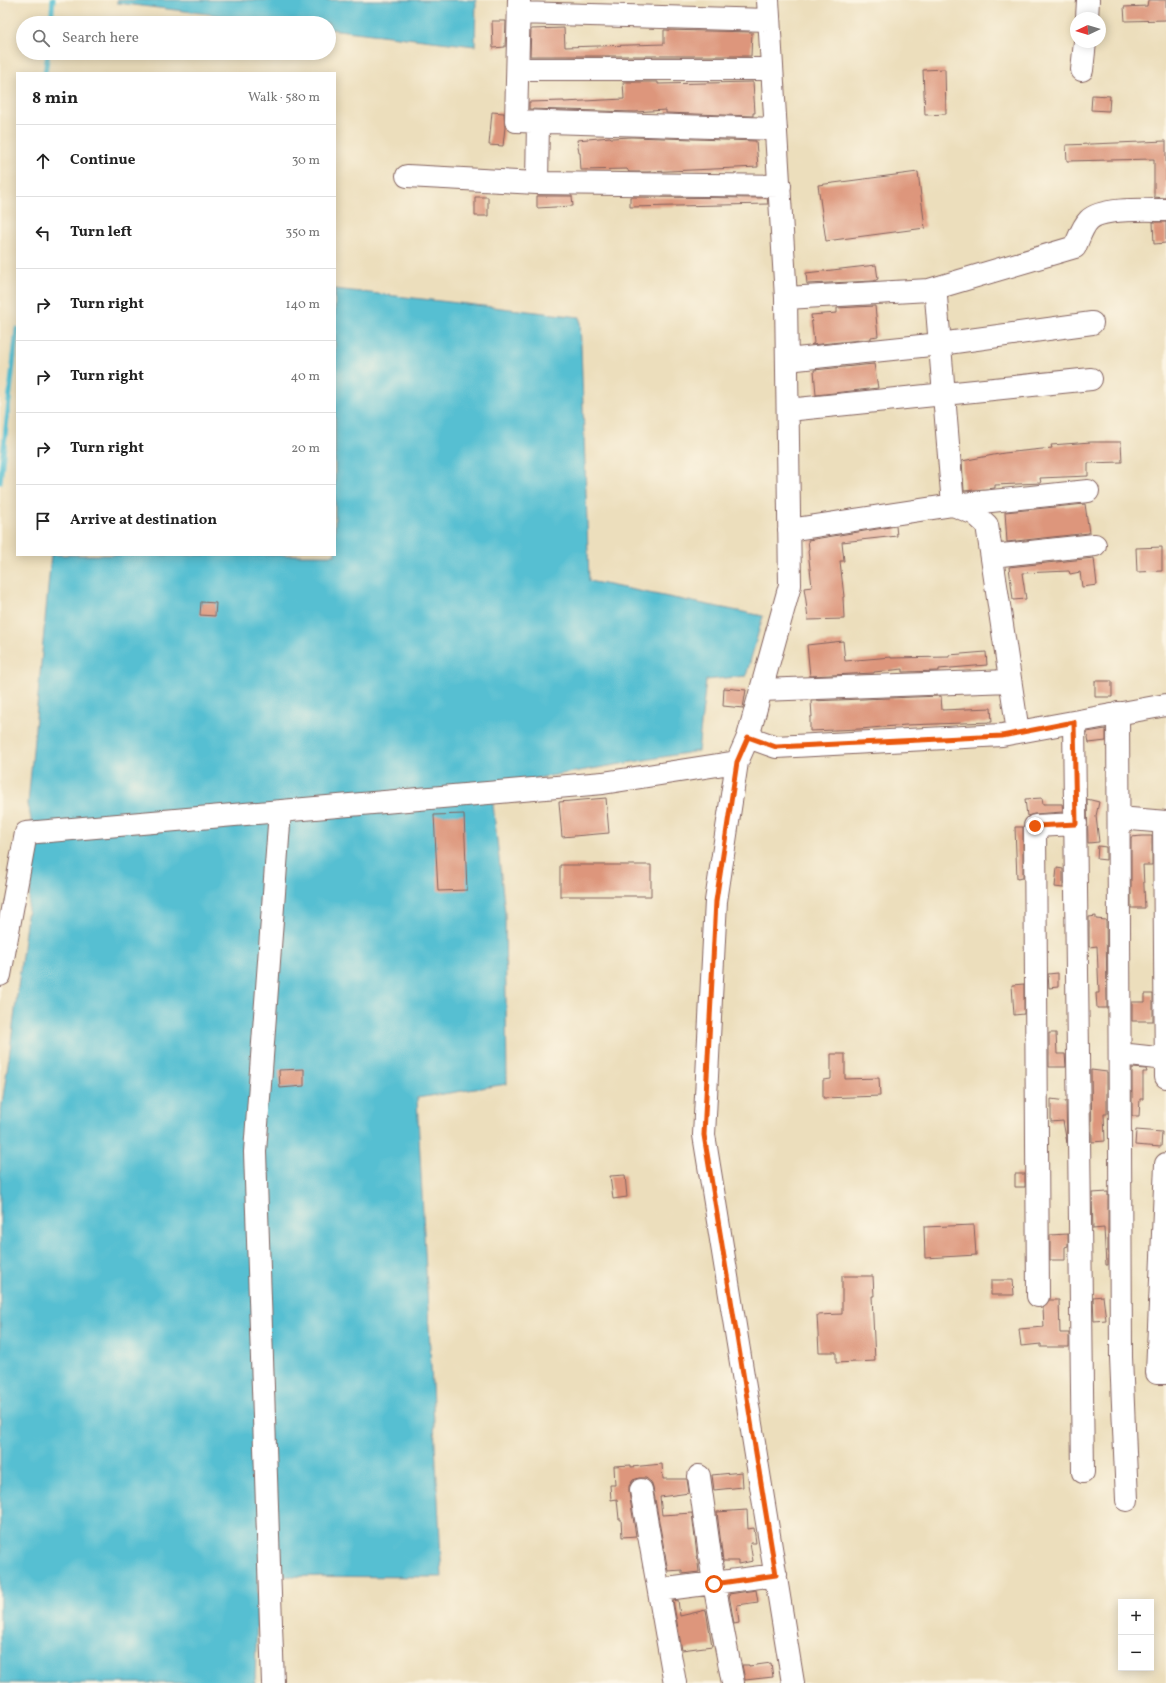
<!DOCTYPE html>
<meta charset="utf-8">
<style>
:root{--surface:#fff;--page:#f2f2f2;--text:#222;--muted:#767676;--line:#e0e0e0}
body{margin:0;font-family:Vollkorn,serif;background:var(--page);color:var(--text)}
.controls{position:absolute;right:12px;bottom:12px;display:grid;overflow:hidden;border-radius:0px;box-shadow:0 2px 10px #0003}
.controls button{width:36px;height:36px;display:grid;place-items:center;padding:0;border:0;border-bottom:1px solid var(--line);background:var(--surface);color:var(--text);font:20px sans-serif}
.compass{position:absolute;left:1070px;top:12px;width:36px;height:36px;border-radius:50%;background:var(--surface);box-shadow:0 2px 10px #0003;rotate:266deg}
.stop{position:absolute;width:12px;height:12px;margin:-9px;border:3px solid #ea580c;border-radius:50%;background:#fff}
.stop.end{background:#ea580c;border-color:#fff;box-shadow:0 1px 4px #0008}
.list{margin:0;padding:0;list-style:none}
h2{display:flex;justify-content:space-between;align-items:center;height:52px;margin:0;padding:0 16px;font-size:17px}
h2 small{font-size:13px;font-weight:400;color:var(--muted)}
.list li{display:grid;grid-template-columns:26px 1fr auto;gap:12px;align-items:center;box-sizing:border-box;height:72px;padding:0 16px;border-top:1px solid var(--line)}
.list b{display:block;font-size:15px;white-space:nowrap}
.list em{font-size:13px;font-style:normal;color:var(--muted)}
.icon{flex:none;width:22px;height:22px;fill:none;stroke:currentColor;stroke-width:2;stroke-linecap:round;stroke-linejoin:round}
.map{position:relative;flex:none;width:1166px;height:1683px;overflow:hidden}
.search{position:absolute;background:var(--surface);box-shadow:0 2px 10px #0003;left:16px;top:16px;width:320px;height:44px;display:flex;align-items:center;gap:10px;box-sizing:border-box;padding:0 14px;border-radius:22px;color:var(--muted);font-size:15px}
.panel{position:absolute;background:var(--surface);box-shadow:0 2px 10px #0003;left:16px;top:72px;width:320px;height:484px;border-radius:0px}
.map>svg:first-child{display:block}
.water{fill:#56bfd2;stroke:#506f7e}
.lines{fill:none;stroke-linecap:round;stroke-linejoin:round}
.stream{stroke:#56bfd2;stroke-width:5}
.building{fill:#dd967b}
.minor-casing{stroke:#83625e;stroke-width:24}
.minor{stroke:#fff;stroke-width:22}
.route{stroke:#ea580c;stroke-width:5}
</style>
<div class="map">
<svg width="1166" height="1683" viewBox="0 0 1166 1683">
<rect width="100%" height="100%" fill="#fcf5e5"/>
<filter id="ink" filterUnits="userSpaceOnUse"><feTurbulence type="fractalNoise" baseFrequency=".025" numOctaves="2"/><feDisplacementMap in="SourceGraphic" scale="8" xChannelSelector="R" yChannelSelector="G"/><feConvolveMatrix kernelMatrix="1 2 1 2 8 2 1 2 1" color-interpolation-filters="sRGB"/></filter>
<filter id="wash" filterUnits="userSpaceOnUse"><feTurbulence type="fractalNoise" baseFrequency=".012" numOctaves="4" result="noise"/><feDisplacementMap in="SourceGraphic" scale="16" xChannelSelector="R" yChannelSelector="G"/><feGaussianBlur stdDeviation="0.9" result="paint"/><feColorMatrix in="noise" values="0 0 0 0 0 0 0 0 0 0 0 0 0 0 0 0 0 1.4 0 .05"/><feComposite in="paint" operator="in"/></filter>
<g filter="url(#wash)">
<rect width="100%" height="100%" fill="#ecdebc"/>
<!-- water -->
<path class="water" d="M117,0H476L475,46L329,29V23H283L117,3Z
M335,289L580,317L589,581L763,616L746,676L706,680L698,751L491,786L505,912L507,1084L417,1098L442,1577L258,1576L255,1683H0V1117L10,1050L36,845L28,804L51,555H335Z"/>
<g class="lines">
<!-- stream -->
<path class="stream" d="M51,23L53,0
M45,73L48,53
M0,482L17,329"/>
</g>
<g id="blocks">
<!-- building -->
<path class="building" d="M1148,0H1166V20L1125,21L1124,7L1147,6Z
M492,21H506L505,47L493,48Z
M564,28L565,47L664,44V30L752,32L751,56H530L531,29Z
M945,69L946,114L925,115L923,70Z
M623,82H658V84L753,82L755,113H753V116L666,113V110L635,112L529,109V102L564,101V102L624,99Z
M1092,95L1110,96L1109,111L1091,110Z
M492,112L504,113L505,127L503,146L489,145Z
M610,137L611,138L632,137L756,141L758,167L647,172H629L627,169L581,170L580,153H579L577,140Z
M1166,141V198L1154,197V159L1067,161L1066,145Z
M918,172L925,228L826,241L818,185Z
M537,196H572L573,206L537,208Z
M475,197H488V216H475Z
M630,197L767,198L768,204L630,207Z
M1153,222H1166V243L1154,244Z
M876,265L878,279L874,281L807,284L806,273Z
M875,306L878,336L871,337V339L811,345L814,343L811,315L837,313V308Z
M874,364L878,388L816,395L814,370Z
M1091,442H1121L1122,462L1088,463V476L1040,478L1041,483L995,485V488L964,491L962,461L1004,453L1052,448L1051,445Z
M1085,504L1089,533L1007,542L1005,512Z
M896,526L897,536L842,542L844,561H840L844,597H843L844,619L808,620L806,601L804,588L812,587L808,550L809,549L808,540Z
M1162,547V571L1137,572L1136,548Z
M1094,558L1097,585L1082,587L1080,572L1070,574L1069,571L1022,573L1026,599L1013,600L1009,567Z
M201,602L216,603L215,616L200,615Z
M843,641L845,661L891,657V658L949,657V655L986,652L987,665L939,669V671L903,672V669L874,672V673L810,676L807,645Z
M1095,681H1112V697H1095Z
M724,688L746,690L743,708L723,706Z
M941,696L942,710L991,708L992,722L906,725L860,729L810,731V717H812L811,701Z
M1106,729V741L1089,743L1087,732Z
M606,798L609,833L562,837L559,802Z
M1042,798L1043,804H1062L1063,812L1034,814L1027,816L1025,799Z
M1087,799L1099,802L1096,816L1099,842L1088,843Z
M464,814L467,890L438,891L434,815Z
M1015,827H1023V878L1017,879Z
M1142,836H1152V865H1143L1145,908H1131V837Z
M1098,846L1106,847V860L1097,859Z
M560,865H651V896H560Z
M1057,868L1063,869V888L1055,887Z
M1096,916V919L1106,920L1107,1008H1097L1096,993H1099L1097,946L1089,947V917Z
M1058,973V987L1049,988L1048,974Z
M1024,984V1014L1014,1015L1012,985Z
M1145,994H1153V1021H1132V1002H1145Z
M1049,1033H1056L1057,1054H1065L1066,1067H1049Z
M831,1054H845V1079L879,1078L880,1096L823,1098V1080L831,1079Z
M1132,1068L1146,1069L1147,1072H1143V1099H1140L1139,1116H1132Z
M304,1069V1086L280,1088L279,1070Z
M1091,1070L1107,1072V1114H1104L1105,1141L1092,1142Z
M1051,1099L1066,1101L1067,1143L1063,1121L1051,1122Z
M1136,1130L1162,1132L1161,1147L1135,1145Z
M1015,1174H1025V1187H1015Z
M625,1175L627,1197L613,1199L610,1176Z
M1108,1192V1265H1106L1104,1228L1093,1229L1092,1193Z
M974,1225L976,1255L925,1258L924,1227Z
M1068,1234V1246L1065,1247V1260H1050V1235Z
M842,1276H873L874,1296H872L875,1361L836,1363V1352H819L817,1315L842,1314Z
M991,1280H1013L1014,1295H991Z
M1103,1296L1106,1320L1094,1321L1093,1297Z
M1049,1300H1059L1060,1333H1069V1347H1041V1344L1021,1346L1019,1329L1044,1327L1043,1307Z
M662,1464L663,1479H687L689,1493L660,1497L662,1515L692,1513L699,1572L682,1574V1570L668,1571L653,1488L651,1482L646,1478H639L633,1480L629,1486V1492L636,1536L622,1537L621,1519H619L617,1499L611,1500L610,1485H615L614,1466L631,1465V1467Z
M742,1472L743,1487L714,1490L712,1475Z
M747,1510L748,1529L754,1528L756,1543H750L753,1561L738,1564V1561H723L717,1512Z
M756,1590L758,1602L737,1605L739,1623L734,1624L729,1594Z
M678,1600L680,1616L706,1610L712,1646L682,1650L673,1601Z
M771,1663L773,1677L745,1680L742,1665H749V1666Z"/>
</g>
</g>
<g filter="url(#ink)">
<use href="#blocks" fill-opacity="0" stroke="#83625e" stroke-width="1"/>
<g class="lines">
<defs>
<path id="minor" d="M519,0L516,121L776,129
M768,0L786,298L790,585L748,737L737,762L716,901L704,1135L793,1683
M519,13L769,20
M1087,18L1088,0
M518,69H772
M1082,70L1085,42
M538,122L537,183L780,186
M407,176L537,183
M929,290L1075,247C1079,238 1082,227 1089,220C1102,207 1149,210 1166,210
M786,298L929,290L936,297L953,505L975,514L987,525L1018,732
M787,360L940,344L1092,323
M788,410L1091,379
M789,530L953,505L1088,491
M992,556L1095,545
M761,690L1010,681
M1118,713L1121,1357L1127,1500
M1074,722L1083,1472
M748,737L776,747L1002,735L1166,705
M1119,818L1166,822
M1164,822L1166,1077
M0,975L26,833L603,783L737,762
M1120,1054L1166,1059
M1166,1164L1157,1373H1166
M1038,1296L1035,826L1076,824
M699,1476L714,1584L733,1683
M641,1490L675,1683
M659,1590L776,1575
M273,1683L255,1152L280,811"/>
</defs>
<!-- minor casing -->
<use href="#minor" class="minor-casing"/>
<!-- minor -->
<use href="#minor" class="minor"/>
</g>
</g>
<g class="lines" filter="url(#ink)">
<!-- route -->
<path class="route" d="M714,1584L776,1575L704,1135L716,901L737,762L748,737L776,747L1002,736L1074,722L1076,824L1035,826"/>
</g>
</svg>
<div class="controls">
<button>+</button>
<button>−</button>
</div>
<svg class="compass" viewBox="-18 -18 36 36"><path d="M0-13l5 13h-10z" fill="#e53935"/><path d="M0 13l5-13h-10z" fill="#767676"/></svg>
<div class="stop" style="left:714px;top:1584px"></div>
<div class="stop end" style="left:1035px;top:826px"></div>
<div class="search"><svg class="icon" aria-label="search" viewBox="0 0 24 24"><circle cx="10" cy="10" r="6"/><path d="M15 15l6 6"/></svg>Search here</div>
<section class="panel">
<h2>8 min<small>Walk · 580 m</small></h2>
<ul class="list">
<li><svg class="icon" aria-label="ahead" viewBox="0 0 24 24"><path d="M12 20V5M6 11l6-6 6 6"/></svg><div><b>Continue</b></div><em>30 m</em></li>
<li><svg class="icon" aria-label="left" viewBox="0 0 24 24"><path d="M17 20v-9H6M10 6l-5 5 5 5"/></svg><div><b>Turn left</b></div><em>350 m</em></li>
<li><svg class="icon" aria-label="right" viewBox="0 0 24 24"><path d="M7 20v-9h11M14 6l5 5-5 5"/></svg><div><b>Turn right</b></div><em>140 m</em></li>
<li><svg class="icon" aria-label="right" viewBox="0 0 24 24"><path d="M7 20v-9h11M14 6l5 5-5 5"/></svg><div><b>Turn right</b></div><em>40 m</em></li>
<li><svg class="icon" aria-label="right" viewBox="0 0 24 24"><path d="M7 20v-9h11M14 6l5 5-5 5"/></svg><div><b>Turn right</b></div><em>20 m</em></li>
<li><svg class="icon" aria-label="arrive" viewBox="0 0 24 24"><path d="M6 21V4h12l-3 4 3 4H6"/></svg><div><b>Arrive at destination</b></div></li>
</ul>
</section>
</div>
